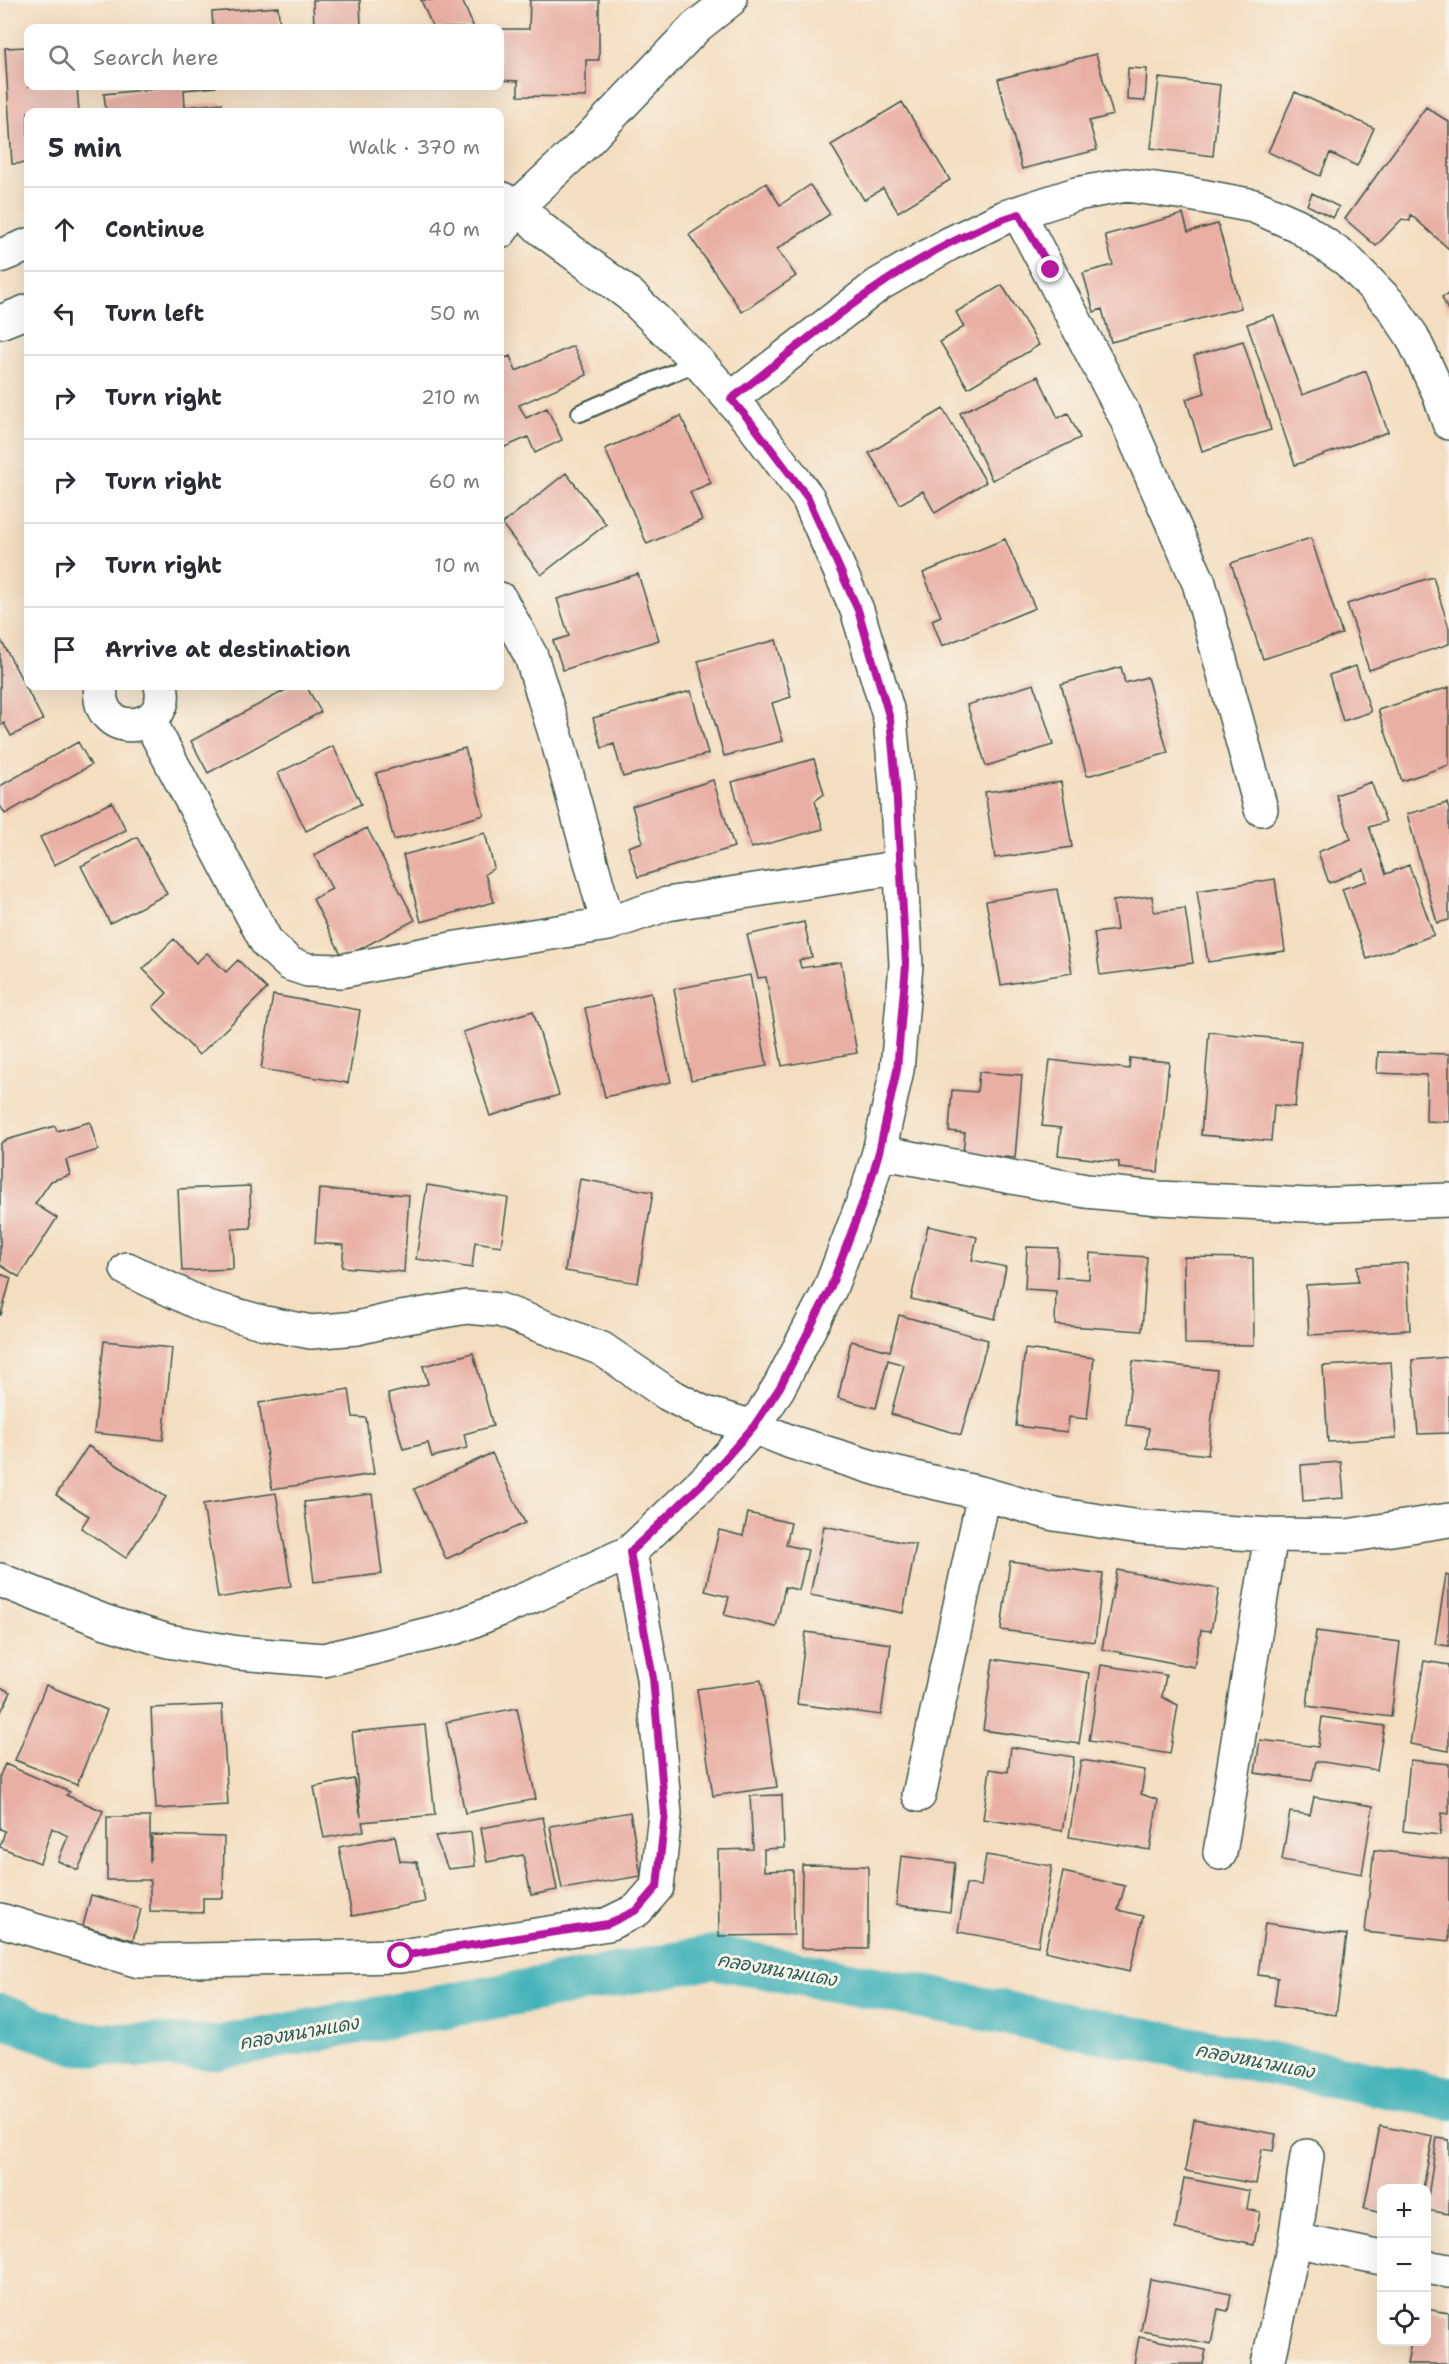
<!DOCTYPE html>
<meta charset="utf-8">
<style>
:root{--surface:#fff;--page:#f7f7f7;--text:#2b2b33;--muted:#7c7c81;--line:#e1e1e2}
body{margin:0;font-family:"Shantell Sans","Playpen Sans Thai",sans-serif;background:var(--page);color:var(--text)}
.controls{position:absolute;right:18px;bottom:18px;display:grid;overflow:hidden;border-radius:12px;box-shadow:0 6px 24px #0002}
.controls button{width:54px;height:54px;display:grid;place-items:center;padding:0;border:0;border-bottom:2px solid var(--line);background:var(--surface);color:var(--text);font:30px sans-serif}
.stop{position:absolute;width:18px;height:18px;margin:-14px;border:4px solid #b5179e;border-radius:50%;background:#fff}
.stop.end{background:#b5179e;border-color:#fff;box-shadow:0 2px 6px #0008}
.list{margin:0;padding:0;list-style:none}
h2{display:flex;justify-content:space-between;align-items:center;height:78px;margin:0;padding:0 24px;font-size:26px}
h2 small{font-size:20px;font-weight:400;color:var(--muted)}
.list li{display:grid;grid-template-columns:39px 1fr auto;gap:18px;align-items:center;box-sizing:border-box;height:84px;padding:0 24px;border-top:2px solid var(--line)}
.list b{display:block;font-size:22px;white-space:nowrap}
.list em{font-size:20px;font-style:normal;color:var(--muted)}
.icon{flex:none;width:33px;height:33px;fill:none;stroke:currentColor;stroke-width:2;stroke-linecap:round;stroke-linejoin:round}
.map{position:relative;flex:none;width:1449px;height:2364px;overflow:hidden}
.search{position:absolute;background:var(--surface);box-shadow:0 6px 24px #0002;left:24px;top:24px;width:480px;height:66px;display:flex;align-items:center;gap:15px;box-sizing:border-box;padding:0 21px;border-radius:12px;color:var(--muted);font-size:22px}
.panel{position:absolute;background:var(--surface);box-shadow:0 6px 24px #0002;left:24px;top:108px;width:480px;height:582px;border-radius:12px}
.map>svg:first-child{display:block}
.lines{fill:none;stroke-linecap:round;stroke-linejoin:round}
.canal{stroke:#42b2b9;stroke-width:44}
.building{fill:#e9afa4}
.lane-casing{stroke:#3f5549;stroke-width:20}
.street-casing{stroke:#3f5549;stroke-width:36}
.lane{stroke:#fff;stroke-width:16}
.street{stroke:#fff;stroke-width:33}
.route{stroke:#b5179e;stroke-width:8}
.labels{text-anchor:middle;stroke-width:6;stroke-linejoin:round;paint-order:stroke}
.water-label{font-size:18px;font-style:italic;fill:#285a55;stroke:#f7f3e8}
</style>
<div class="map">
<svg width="1449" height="2364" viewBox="0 0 1449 2364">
<rect width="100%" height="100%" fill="#f7f3e8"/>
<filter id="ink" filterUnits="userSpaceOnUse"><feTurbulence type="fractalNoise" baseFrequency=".0167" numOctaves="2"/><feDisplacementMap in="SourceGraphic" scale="12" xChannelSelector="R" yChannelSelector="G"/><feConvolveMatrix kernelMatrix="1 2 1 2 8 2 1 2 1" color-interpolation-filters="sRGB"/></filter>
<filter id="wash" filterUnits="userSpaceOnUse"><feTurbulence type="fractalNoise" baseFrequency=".008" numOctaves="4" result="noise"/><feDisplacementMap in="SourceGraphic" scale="24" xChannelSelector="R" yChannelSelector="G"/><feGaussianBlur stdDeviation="1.35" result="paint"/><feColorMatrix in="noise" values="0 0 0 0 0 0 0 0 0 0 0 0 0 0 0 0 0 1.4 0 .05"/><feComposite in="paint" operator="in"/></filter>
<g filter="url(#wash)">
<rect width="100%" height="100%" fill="#f4dec1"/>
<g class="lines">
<!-- canal -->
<path class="canal" d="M0,2015L77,2043L216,2048L713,1957L1449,2098"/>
</g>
<g id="blocks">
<!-- building -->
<path class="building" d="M313,0H360L361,28H314Z
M421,0H462L474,28H433Z
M530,0H599V60H586V97L518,96V81L500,80V29H529Z
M278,7L280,28H213L212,12Z
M28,47V86H77L79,112H28V163L12,164L5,48Z
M1096,54L1113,115L1089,121L1097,150L1022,169L998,79Z
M1128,68L1147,69L1145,101L1127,100Z
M1159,78L1220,85L1213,156L1151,148Z
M153,86H216V87L184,90L185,107L222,103L223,112H106L104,94L153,89Z
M1295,92L1374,128L1357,166L1330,153L1320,176L1268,152Z
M902,102L950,180L898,212L883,188L864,200L831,145Z
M1426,107L1449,122V249L1411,215L1410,221L1402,219L1376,246L1345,219Z
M766,183L780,205L810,185L830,214L777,249L796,276L742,312L689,235Z
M1312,193L1339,207L1333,218L1307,205Z
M1183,214L1188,232L1218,224L1241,308L1111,342L1102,309L1094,312L1083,273L1113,265L1105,235Z
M1002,285L1039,345L968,388L940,342L964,327L956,312Z
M1449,294V313L1442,297Z
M1274,315L1302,395L1366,371L1388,432L1295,465L1247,324Z
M1243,341L1271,430L1202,451L1186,399L1205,393L1194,356Z
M573,346L587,375L519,405L526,418L547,408L562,440L535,453L528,437L500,449V360L510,356L516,371Z
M1038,376L1058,418L1068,413L1080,438L992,480L960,413Z
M943,409L986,482L935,513L923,491L900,504L869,453Z
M681,416L711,483L690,492L702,520L647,544L605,449Z
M566,473L606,524L541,575L502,524Z
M1311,538L1342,634L1263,659L1231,563Z
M1005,539L1035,608L942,646L932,620L941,616L923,573Z
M638,574L659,640L563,670L553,641L569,636L557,599Z
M1433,577L1449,628V644L1369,670L1347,604Z
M0,638L43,720L11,736L4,723L0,726Z
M776,640L791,697L772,703L783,741L724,756L698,661Z
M1356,666L1371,712L1343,721L1329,675Z
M1121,667L1125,683L1147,677L1168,753L1087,776L1061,684Z
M1034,684L1053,745L986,766L967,705Z
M293,686H306L321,712L208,773L191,741Z
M1449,687V765L1402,781L1378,710Z
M691,691L708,754L623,777L614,744L602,748L593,718Z
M78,742L91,765L5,814L0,805V786Z
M333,746L361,804L306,831L278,773Z
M465,748L484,815L394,840L376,773Z
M814,759L824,794L815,801L823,829L751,848L732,782Z
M713,780L734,847L638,877L628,847L643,842L632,806Z
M1061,782L1072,847L995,858L985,792Z
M1371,782L1386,822L1369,827L1386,874L1409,865L1434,935L1367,959L1342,889L1367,881L1364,869L1329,883L1318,852L1351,839L1336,795Z
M112,802L126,830L54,865L40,837Z
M1447,803L1449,810V920L1437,923L1407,814Z
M367,828L415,920L343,958L313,899L332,889L314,855Z
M485,833L494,868L485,874L494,902L421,922L403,855Z
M137,837L167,894L110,923L81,866Z
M1275,879L1285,951L1208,962L1197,891Z
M1057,889L1072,973L1001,985L986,901Z
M1152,896L1154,912L1185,908L1193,963L1100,975L1094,933L1117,930L1113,901Z
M804,922L812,957L799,960L801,968L841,962L857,1053L782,1066L766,977L758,978L747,935Z
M174,939L196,963L207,953L226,972L238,960L267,989L199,1055L153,1007L167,993L143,969Z
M750,975L767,1066L691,1080L674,989Z
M651,993L671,1082L605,1097L585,1008Z
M273,995L360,1010L348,1083L261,1069Z
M533,1011L559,1095L490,1116L463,1032Z
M1209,1032L1301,1041L1295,1107L1274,1105L1271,1141L1201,1135Z
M1378,1052L1449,1054V1122L1426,1121L1427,1075L1377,1073Z
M1130,1058L1169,1062L1158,1172L1119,1168V1162L1058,1155L1061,1128L1042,1126L1050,1060L1129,1069Z
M979,1072L1022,1075L1015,1158L963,1153L965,1133L949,1131L952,1090L977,1092Z
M90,1122L98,1150L66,1160L70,1175L51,1181L35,1204L57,1218L19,1277L0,1265V1145L3,1141L55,1126L57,1131Z
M580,1179L653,1192L638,1283L565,1271Z
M427,1185L508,1198L501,1246L475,1242L472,1268L416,1259Z
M250,1186L251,1228L232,1229L233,1269L182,1271L178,1189Z
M319,1189L409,1195L404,1272L342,1267L344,1245L315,1243Z
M928,1226L977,1237L972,1260L1006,1267L995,1319L911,1299Z
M1027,1247L1058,1248L1057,1277L1089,1279L1090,1253L1147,1257L1142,1331L1055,1325L1056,1291L1025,1289Z
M1184,1257L1253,1258L1254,1345L1185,1344Z
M1407,1263L1410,1330L1309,1335L1306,1285L1358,1282L1357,1266Z
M0,1274L11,1278L1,1315H0Z
M899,1315L988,1340L961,1435L891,1414L904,1365L888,1360L876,1408L838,1398L851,1341L890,1351Z
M104,1341L172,1348L163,1440L94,1433Z
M1025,1349L1094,1358L1087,1419L1069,1417L1067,1432L1016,1426Z
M473,1353L493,1426L464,1434L467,1448L432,1457L428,1443L403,1449L388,1394L428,1384L423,1366Z
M1449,1357V1433L1418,1434L1412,1360Z
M1133,1361L1217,1370L1208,1455L1146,1448L1149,1428L1126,1425Z
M1391,1362L1396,1438L1328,1442L1323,1366Z
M349,1389L353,1417L366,1418L374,1474L272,1489L259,1403Z
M88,1446L166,1497L126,1558L81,1528L89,1516L56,1495Z
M492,1453L525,1523L446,1559L414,1489Z
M1341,1462L1344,1498L1303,1501L1301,1465Z
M276,1493L291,1586L218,1598L203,1504Z
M372,1494L382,1574L314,1582L304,1502Z
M748,1513L791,1523L786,1545L808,1550L799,1590L785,1587L776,1627L724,1615L729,1597L705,1591L719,1530L743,1536Z
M824,1526L916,1545L903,1613L810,1595Z
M1010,1561L1103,1574L1095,1642L1001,1630Z
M1117,1570L1219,1589L1211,1631L1201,1630L1194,1667L1102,1649Z
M1446,1575L1449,1576V1646L1435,1644Z
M1316,1631L1400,1642L1391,1717L1307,1706Z
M806,1632L891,1644L881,1715L797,1704Z
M993,1659L1089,1673L1079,1744L983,1730Z
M1424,1661L1449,1665V1751L1410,1744Z
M1101,1665L1166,1675L1162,1697L1178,1705L1170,1754L1089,1741Z
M761,1680L777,1787L713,1796L697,1689Z
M46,1685L107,1710L77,1785L15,1760Z
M0,1687L11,1692L0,1714Z
M222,1705L228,1805L156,1809L151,1708Z
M517,1708L536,1799L465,1813L446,1722Z
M1322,1717L1384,1726L1377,1770L1316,1761L1312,1781L1255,1773L1260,1740L1318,1747Z
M425,1725L435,1815L362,1822L364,1831L324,1838L314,1787L354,1779L361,1817L352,1732Z
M1011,1747L1074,1757L1062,1831L983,1819L990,1769L1008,1772Z
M1081,1760L1145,1770L1141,1794L1158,1800L1150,1850L1069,1837Z
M1410,1760L1449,1764V1814L1442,1813L1440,1835L1403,1831Z
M5,1764L70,1792L66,1795L103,1811L78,1870L58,1861L68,1836L52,1828L40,1863L0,1847L5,1831L0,1829V1775Z
M782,1795L784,1848L764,1849V1871L793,1870L794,1935L719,1936L718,1850L753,1849L750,1796Z
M1314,1797L1373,1806L1362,1874L1282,1860L1290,1812L1310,1815Z
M630,1812L641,1876L562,1889L550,1826Z
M107,1817H150V1863L152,1835L224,1837L223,1898H203V1913L150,1911V1880H107Z
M543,1817L557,1890L531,1895L523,1855L487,1862L481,1828Z
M471,1832L475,1866L448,1869L435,1836Z
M395,1836L400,1861L417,1862L425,1902L352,1916L339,1847Z
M1374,1850L1449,1859V1941L1365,1932Z
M986,1855L1052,1866L1038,1946L958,1932L966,1884L981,1886Z
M901,1856L955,1863L950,1912L896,1905Z
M802,1865L868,1866V1949L801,1948Z
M1063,1872L1125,1886L1118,1910L1143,1916L1130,1971L1045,1951Z
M91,1895L141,1909L133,1940L83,1926Z
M1265,1923L1347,1935L1336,2015L1274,2006L1278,1978L1258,1975Z
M1194,2119L1276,2134L1273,2151L1262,2149L1256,2184L1185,2171Z
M1380,2126L1433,2137L1423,2188H1382V2213L1364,2209Z
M1437,2138L1449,2140V2214L1426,2210Z
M1184,2178L1250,2191L1247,2209L1260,2212L1254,2245L1175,2229Z
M1150,2279L1231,2294L1228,2311L1218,2309L1211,2344L1141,2331Z
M1426,2309L1449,2313V2364H1407L1411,2342H1426Z
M1139,2337L1206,2350L1203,2364H1134Z"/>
</g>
</g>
<g filter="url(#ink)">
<use href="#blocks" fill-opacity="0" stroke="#3f5549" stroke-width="1.5"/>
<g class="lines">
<defs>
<path id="lane" d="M580,413L698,362"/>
<path id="street" d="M1019,214L1125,416L1199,583L1261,809
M500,232L518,206L585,143L696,27L730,0
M0,256L28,245
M0,322L28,311
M731,399L878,285L949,244L1005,217L1076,194L1126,185L1185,193L1254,206L1297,225L1347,260L1391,305L1412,336L1438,391L1449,423
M500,599L531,656L559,746L608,924
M101,686C94,742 173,733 161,686
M149,720L267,943L290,964L308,970L341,971L457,948L608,924L667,904L901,867
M879,1152L1086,1191L1159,1198L1308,1205L1449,1200
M127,1269L207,1307L265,1323L311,1332L357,1328L395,1319L467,1307L500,1310L602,1349L668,1394L702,1412L754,1427L791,1442L885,1471L984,1494L1054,1514L1140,1527L1271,1535L1347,1536L1449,1520
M0,1580L106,1622L168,1641L238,1653L324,1660L457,1627L538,1594L630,1552L709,1477L754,1427L779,1387L830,1289L869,1186L879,1152L897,1070L906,965L896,784L890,719L857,610L808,498L750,421L698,362L630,295L540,228L518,206L500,198
M919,1795L984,1494
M1220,1853L1271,1535
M0,1920L139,1961L401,1956L608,1924L637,1910L657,1887L665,1814L653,1678L630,1552
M1295,2240L1382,2258
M1426,2267L1449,2271
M1268,2364L1295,2240L1307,2156"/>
</defs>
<!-- lane casing -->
<use href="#lane" class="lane-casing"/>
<!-- street casing -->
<use href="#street" class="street-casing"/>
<!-- lane -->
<use href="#lane" class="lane"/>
<!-- street -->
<use href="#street" class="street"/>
</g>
</g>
<g class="lines" filter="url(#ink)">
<!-- route -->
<path class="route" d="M401,1956L608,1924L637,1910L657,1887L665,1814L653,1678L630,1552L709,1477L754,1426L780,1387L830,1289L869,1186L879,1152L897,1070L906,965L896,784L890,719L858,610L808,498L750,421L731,399C806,341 878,277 964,236C982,228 1000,219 1019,214L1051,270"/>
</g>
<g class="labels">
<!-- water labels -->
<g class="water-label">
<text transform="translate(777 1970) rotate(10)" y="6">คลองหนามแดง</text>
<text transform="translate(299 2033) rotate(-10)" y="6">คลองหนามแดง</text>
<text transform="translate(1255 2061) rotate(11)" y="6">คลองหนามแดง</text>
</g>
</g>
</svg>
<div class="controls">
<button>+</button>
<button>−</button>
<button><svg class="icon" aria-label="locate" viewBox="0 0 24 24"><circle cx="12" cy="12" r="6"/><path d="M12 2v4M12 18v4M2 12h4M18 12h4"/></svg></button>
</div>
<div class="stop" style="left:401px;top:1956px"></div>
<div class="stop end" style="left:1051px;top:270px"></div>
<div class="search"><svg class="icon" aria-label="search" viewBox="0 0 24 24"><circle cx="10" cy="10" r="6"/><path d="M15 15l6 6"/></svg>Search here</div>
<section class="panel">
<h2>5 min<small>Walk · 370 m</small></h2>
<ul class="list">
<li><svg class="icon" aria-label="ahead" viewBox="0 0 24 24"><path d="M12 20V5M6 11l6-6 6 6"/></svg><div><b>Continue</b></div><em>40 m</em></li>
<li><svg class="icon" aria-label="left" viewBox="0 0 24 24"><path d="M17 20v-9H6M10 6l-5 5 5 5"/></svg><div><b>Turn left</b></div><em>50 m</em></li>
<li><svg class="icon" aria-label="right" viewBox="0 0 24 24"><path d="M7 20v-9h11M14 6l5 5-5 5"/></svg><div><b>Turn right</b></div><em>210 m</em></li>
<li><svg class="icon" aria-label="right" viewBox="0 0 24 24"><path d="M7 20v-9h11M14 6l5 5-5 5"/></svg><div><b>Turn right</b></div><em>60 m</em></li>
<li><svg class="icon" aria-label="right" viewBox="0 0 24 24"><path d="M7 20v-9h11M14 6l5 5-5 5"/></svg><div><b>Turn right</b></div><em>10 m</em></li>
<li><svg class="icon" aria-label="arrive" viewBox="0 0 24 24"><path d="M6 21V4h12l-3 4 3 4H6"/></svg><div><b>Arrive at destination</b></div></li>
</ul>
</section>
</div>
